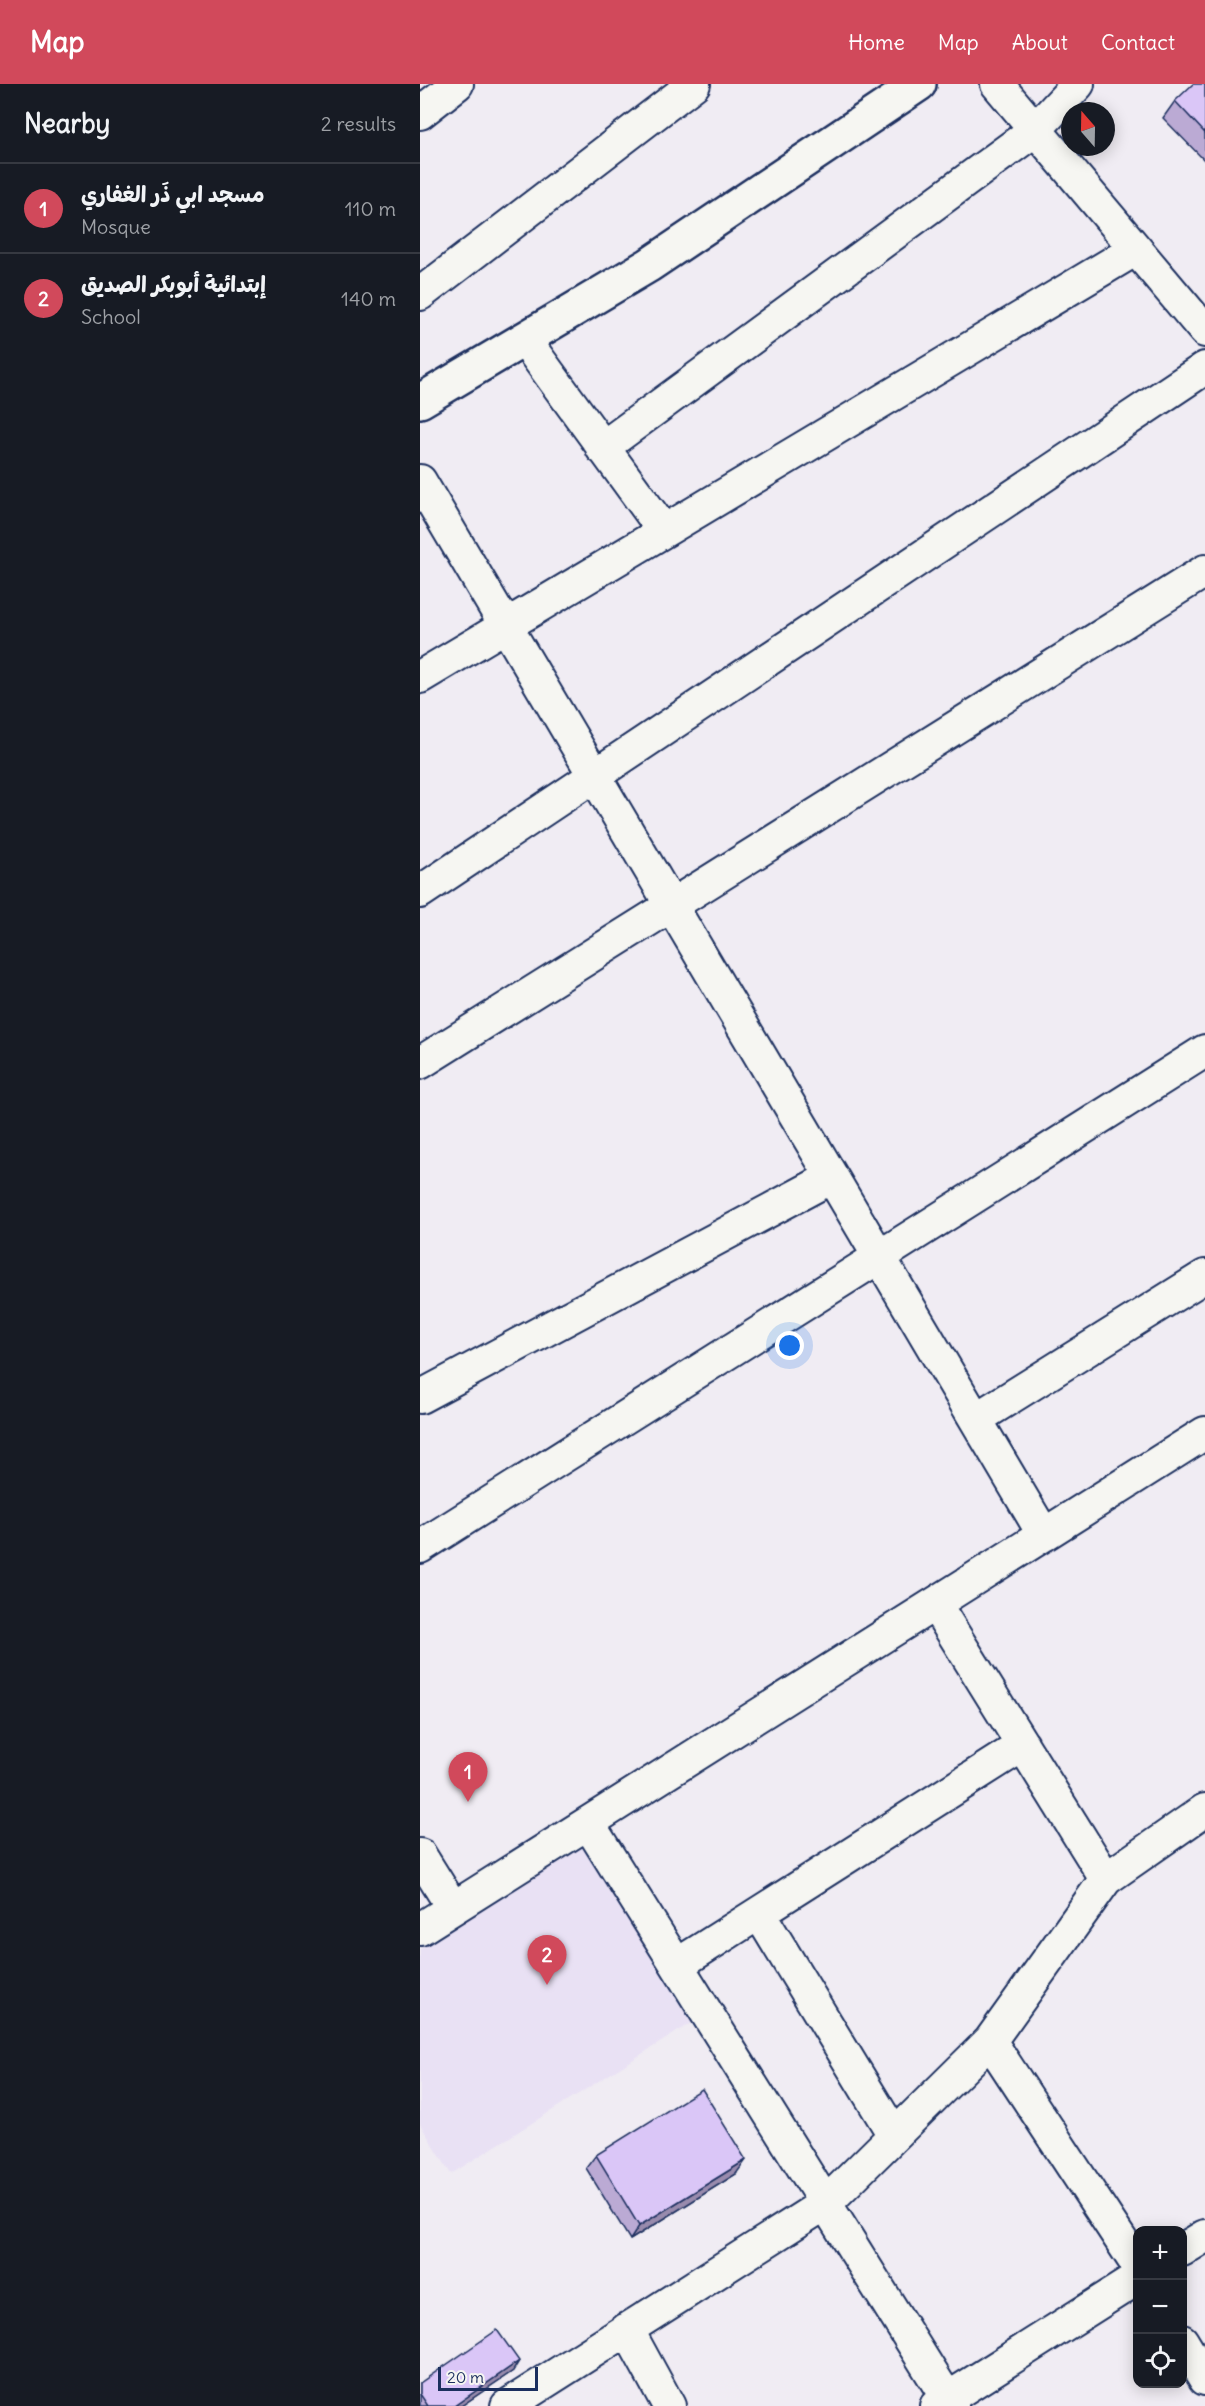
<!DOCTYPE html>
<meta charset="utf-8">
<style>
:root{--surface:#171b24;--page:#242831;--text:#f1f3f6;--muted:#9ea1a6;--line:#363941;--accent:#d1495b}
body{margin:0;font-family:Delius,"Playpen Sans Arabic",sans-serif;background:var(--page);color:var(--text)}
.controls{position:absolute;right:18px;bottom:18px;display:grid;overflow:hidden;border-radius:12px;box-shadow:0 3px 15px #0003}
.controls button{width:54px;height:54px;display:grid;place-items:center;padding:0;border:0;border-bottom:2px solid var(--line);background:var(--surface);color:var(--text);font:30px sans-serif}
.compass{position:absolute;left:641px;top:18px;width:54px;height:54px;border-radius:50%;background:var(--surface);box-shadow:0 3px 15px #0003;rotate:340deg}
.scale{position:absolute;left:18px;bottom:15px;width:100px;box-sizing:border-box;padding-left:6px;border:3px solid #1b2f5e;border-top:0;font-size:16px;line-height:21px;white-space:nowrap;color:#1b2f5e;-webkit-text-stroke:4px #f6f6f2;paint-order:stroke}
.you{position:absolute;left:370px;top:1262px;width:21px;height:21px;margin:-15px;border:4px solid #fff;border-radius:50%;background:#1a73e8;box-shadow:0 0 0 9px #1a73e833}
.badge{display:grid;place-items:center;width:39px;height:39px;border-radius:50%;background:var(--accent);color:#fff;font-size:20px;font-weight:700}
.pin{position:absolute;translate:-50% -50px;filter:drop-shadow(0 2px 3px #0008)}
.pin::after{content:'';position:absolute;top:32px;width:21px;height:18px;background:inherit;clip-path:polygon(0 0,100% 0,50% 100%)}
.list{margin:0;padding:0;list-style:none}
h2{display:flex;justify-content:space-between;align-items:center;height:78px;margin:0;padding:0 24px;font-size:26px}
h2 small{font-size:20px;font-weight:400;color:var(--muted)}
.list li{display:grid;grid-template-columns:39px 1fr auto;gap:18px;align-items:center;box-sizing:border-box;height:90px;padding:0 24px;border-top:2px solid var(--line)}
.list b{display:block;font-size:22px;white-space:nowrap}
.list p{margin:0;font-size:20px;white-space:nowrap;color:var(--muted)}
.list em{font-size:20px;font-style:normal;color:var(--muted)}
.icon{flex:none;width:33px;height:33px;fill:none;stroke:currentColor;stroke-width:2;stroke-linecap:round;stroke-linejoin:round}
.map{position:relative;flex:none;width:785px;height:2322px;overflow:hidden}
header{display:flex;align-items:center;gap:36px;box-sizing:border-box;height:84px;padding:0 30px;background:var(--accent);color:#fff}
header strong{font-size:28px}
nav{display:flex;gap:33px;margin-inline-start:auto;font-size:21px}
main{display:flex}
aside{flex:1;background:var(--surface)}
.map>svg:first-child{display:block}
.built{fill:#e9e1f4}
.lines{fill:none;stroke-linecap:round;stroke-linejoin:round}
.street-casing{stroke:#1b2f5e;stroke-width:36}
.secondary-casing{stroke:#1b2f5e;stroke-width:38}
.street{stroke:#f6f6f2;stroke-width:32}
.secondary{stroke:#f6f6f2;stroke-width:33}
.wall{fill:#bbaad4;stroke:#1b2f5e;stroke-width:1.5}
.shaded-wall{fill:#998bad;stroke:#1b2f5e;stroke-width:1.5}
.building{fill:#dac6f7;stroke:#1b2f5e;stroke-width:1.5}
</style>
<header>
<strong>Map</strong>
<nav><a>Home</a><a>Map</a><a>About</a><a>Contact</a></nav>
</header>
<main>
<aside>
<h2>Nearby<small>2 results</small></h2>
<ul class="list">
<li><span class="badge">1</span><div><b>مسجد ابي ذَر الغفاري</b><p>Mosque</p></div><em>110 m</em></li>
<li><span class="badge">2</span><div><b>إبتدائية أبوبكر الصديق</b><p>School</p></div><em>140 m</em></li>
</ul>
</aside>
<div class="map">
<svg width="785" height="2322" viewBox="0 0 785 2322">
<rect width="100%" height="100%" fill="#f0ecf3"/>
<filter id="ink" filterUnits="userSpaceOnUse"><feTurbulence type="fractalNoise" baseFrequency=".0167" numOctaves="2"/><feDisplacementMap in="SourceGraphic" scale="12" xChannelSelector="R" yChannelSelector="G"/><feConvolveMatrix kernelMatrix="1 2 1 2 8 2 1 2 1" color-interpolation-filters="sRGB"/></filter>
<g filter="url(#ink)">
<!-- built -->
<path class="built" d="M166,1761L276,1936L31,2090L0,2040V1865Z"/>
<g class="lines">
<defs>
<path id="street" d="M577,0L785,247
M0,29L37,0
M0,210L274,0
M104,255L244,447
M182,364L615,46L658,0
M0,397L624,1451
M0,593L716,165
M0,808L785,284
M0,979L785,487
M0,1313L412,1093
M556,1335L785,1192
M0,1463L785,967
M515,1520L686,1795
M168,1739L532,2322
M0,1771L33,1824
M339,1829L474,2051
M0,1845L785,1349
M257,1881L603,1661
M570,1957L718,2182
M762,2166L785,2152
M207,2245L249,2322
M762,2257L785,2295
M87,2322L406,2119L570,1957L686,1795L785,1726
M516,2322L718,2194"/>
<path id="secondary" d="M0,317L229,181L499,0"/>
</defs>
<!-- street casing -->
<use href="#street" class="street-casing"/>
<!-- secondary casing -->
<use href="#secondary" class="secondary-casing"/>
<!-- street -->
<use href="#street" class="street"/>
<!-- secondary -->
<use href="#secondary" class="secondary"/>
</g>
<!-- wall -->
<path class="wall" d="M785,0V77L743,34L755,17Z
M176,2071L316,2090L210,2156L166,2084Z
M93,2287L41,2322H0V2299Z"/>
<!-- shaded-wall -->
<path class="shaded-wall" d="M326,2076L316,2090L210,2156L219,2142Z
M99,2277L93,2287L41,2322H34Z"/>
<!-- building -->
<path class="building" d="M773,0H785V49L755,17Z
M282,2005L326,2076L219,2142L176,2071Z
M77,2246L99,2277L34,2322H8L0,2310V2299Z"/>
</g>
</svg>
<div class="controls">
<button>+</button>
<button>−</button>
<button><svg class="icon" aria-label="locate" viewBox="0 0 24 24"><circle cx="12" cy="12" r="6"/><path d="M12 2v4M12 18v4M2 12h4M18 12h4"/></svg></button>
</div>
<svg class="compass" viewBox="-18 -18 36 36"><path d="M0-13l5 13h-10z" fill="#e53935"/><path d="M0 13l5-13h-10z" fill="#9ea1a6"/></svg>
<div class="scale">20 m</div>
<div class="you"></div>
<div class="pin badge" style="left:48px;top:1718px">1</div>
<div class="pin badge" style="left:127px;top:1901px">2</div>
</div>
</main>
